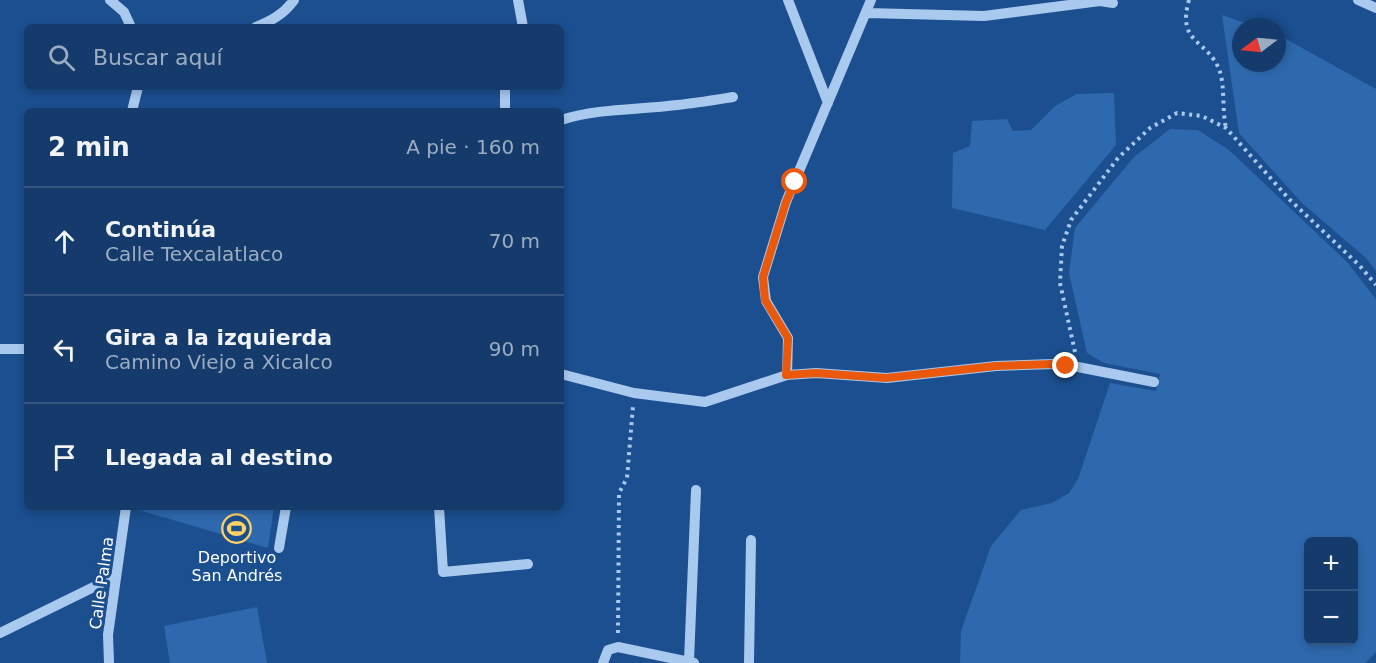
<!DOCTYPE html>
<html lang="es">
<meta charset="utf-8">
<style>
:root{--surface:#143b6b;--page:#214673;--text:#f1f3f6;--muted:#9dadc1;--line:#33557e}
body{margin:0;font-family:"DejaVu Sans",sans-serif;background:var(--page);color:var(--text)}
.controls{position:absolute;right:18px;bottom:18px;display:grid;overflow:hidden;border-radius:9px;box-shadow:0 3px 9px #0003}
.controls button{width:54px;height:54px;display:grid;place-items:center;padding:0;border:0;border-bottom:2px solid var(--line);background:var(--surface);color:var(--text);font:30px sans-serif}
.compass{position:absolute;left:1232px;top:18px;width:54px;height:54px;border-radius:50%;background:var(--surface);box-shadow:0 3px 9px #0003;rotate:254deg}
.stop{position:absolute;width:18px;height:18px;margin:-14px;border:4px solid #ea580c;border-radius:50%;background:#fff}
.stop.end{background:#ea580c;border-color:#fff;box-shadow:0 2px 6px #0008}
.list{margin:0;padding:0;list-style:none}
h2{display:flex;justify-content:space-between;align-items:center;height:78px;margin:0;padding:0 24px;font-size:26px}
h2 small{font-size:20px;font-weight:400;color:var(--muted)}
.list li{display:grid;grid-template-columns:39px 1fr auto;gap:18px;align-items:center;box-sizing:border-box;height:108px;padding:0 24px;border-top:2px solid var(--line)}
.list b{display:block;font-size:22px;white-space:nowrap}
.list p{margin:0;font-size:20px;white-space:nowrap;color:var(--muted)}
.list em{font-size:20px;font-style:normal;color:var(--muted)}
.icon{flex:none;width:33px;height:33px;fill:none;stroke:currentColor;stroke-width:2;stroke-linecap:round;stroke-linejoin:round}
.map{position:relative;flex:none;width:1376px;height:663px;overflow:hidden}
.search{position:absolute;background:var(--surface);box-shadow:0 3px 9px #0003;left:24px;top:24px;width:540px;height:66px;display:flex;align-items:center;gap:15px;box-sizing:border-box;padding:0 21px;border-radius:9px;color:var(--muted);font-size:22px}
.panel{position:absolute;background:var(--surface);box-shadow:0 3px 9px #0003;left:24px;top:108px;width:540px;height:402px;border-radius:9px}
.map>svg:first-child{display:block}
.green{fill:#2e69ad;fill-rule:evenodd}
.lines{fill:none;stroke-linecap:round;stroke-linejoin:round}
.path{stroke:#a9c9ee;stroke-width:4;stroke-dasharray:3 4.5;stroke-linecap:butt}
.minor{stroke:#a9c9ee;stroke-width:10}
.route{stroke:#ea580c;stroke-width:8}
.labels{text-anchor:middle;stroke-width:6;stroke-linejoin:round;paint-order:stroke}
.poi-label{font-size:16px;fill:#fff;stroke:#1b4f8f}
.street-label{font-size:16px;fill:#fff;stroke:#1b4f8f}
</style>
<div class="map">
<svg width="1376" height="663" viewBox="0 0 1376 663">
<rect width="100%" height="100%" fill="#1b4f8f"/>
<!-- green -->
<path class="green" d="M1222,15L1257,27H1241V63H1277V34L1376,89V271L1367,259L1302,203L1239,133Z
M1114,93L1116,145L1045,230L952,208L953,153L970,146L972,121L1007,119L1013,131L1031,130L1055,106L1077,94Z
M1170,129L1198,130L1229,150L1347,262L1376,299V652L1365,663H960L961,631L991,546L1021,510L1052,503L1069,493L1078,479L1110,383L1156,391L1160,374L1104,363L1087,353L1069,273L1075,228L1134,157ZM1308,542H1354V640H1308Z
M139,507H274L268,548L139,510Z
M257,607L267,663H170L164,626Z"/>
<g class="lines">
<!-- path -->
<path class="path" d="M1189,0C1176,45 1209,39 1220,72C1225,88 1222,111 1226,128
M1075,352L1060,283L1062,246L1071,220L1118,158L1150,128L1177,113L1202,116L1226,128L1290,200L1360,266L1376,285
M618,633L619,493L627,478L633,406"/>
<!-- minor -->
<path class="minor" d="M110,0L124,12L131,27
M518,0L523,27
M788,0L828,103
M1358,0L1376,8
M867,13L984,16L1100,1L1113,3
M256,27C271,21 284,14 294,0
M132,111L138,87
M505,111V87
M561,120C599,108 638,110 677,105C696,103 714,100 733,97
M0,349H27
M561,374L634,393L705,402L787,375L816,373L887,378L996,366L1053,364L1078,367L1154,382
M787,375L788,338L766,301L763,277L786,202L871,0
M439,507L443,572L528,564
M279,548L286,507
M0,633L116,576
M689,661L696,490
M109,663L108,635L126,507
M603,663L608,650L618,647L694,663
M749,663L751,540"/>
</g>
<g class="lines">
<!-- route -->
<path class="route" d="M795,182L786,202L763,277L765,300L788,338L786,375L816,373L886,378L996,366L1053,364L1066,366"/>
</g>
<!-- icons -->
<defs>
<symbol id="stadium-ring" viewBox="-11 -11 22 22"><circle r="9.5" fill="#1b4f8f" stroke="#ffd166" stroke-width="1.5"/><path d="M0-5a6.5 5 0 1 0 0 10a6.5 5 0 1 0 0-10ZM-3.5-1.8h7v3.6h-7Z" fill="#ffd166"/></symbol>
</defs>
<g fill-rule="evenodd">
<use href="#stadium-ring" x="220" y="512" width="33" height="33"/>
</g>
<g class="labels">
<!-- poi labels -->
<g class="poi-label">
<text x="237" y="563">Deportivo<tspan x="237" dy="18">San Andrés</tspan></text>
</g>
<!-- street labels -->
<g class="street-label">
<text transform="translate(101 583) rotate(-82)" y="6">Calle Palma</text>
</g>
</g>
</svg>
<div class="controls">
<button>+</button>
<button>−</button>
</div>
<svg class="compass" viewBox="-18 -18 36 36"><path d="M0-13l5 13h-10z" fill="#e53935"/><path d="M0 13l5-13h-10z" fill="#9dadc1"/></svg>
<div class="stop" style="left:795px;top:182px"></div>
<div class="stop end" style="left:1066px;top:366px"></div>
<div class="search"><svg class="icon" aria-label="search" viewBox="0 0 24 24"><circle cx="10" cy="10" r="6"/><path d="M15 15l6 6"/></svg>Buscar aquí</div>
<section class="panel">
<h2>2 min<small>A pie · 160 m</small></h2>
<ul class="list">
<li><svg class="icon" aria-label="ahead" viewBox="0 0 24 24"><path d="M12 20V5M6 11l6-6 6 6"/></svg><div><b>Continúa</b><p>Calle Texcalatlaco</p></div><em>70 m</em></li>
<li><svg class="icon" aria-label="left" viewBox="0 0 24 24"><path d="M17 20v-9H6M10 6l-5 5 5 5"/></svg><div><b>Gira a la izquierda</b><p>Camino Viejo a Xicalco</p></div><em>90 m</em></li>
<li><svg class="icon" aria-label="arrive" viewBox="0 0 24 24"><path d="M6 21V4h12l-3 4 3 4H6"/></svg><div><b>Llegada al destino</b></div></li>
</ul>
</section>
</div>
